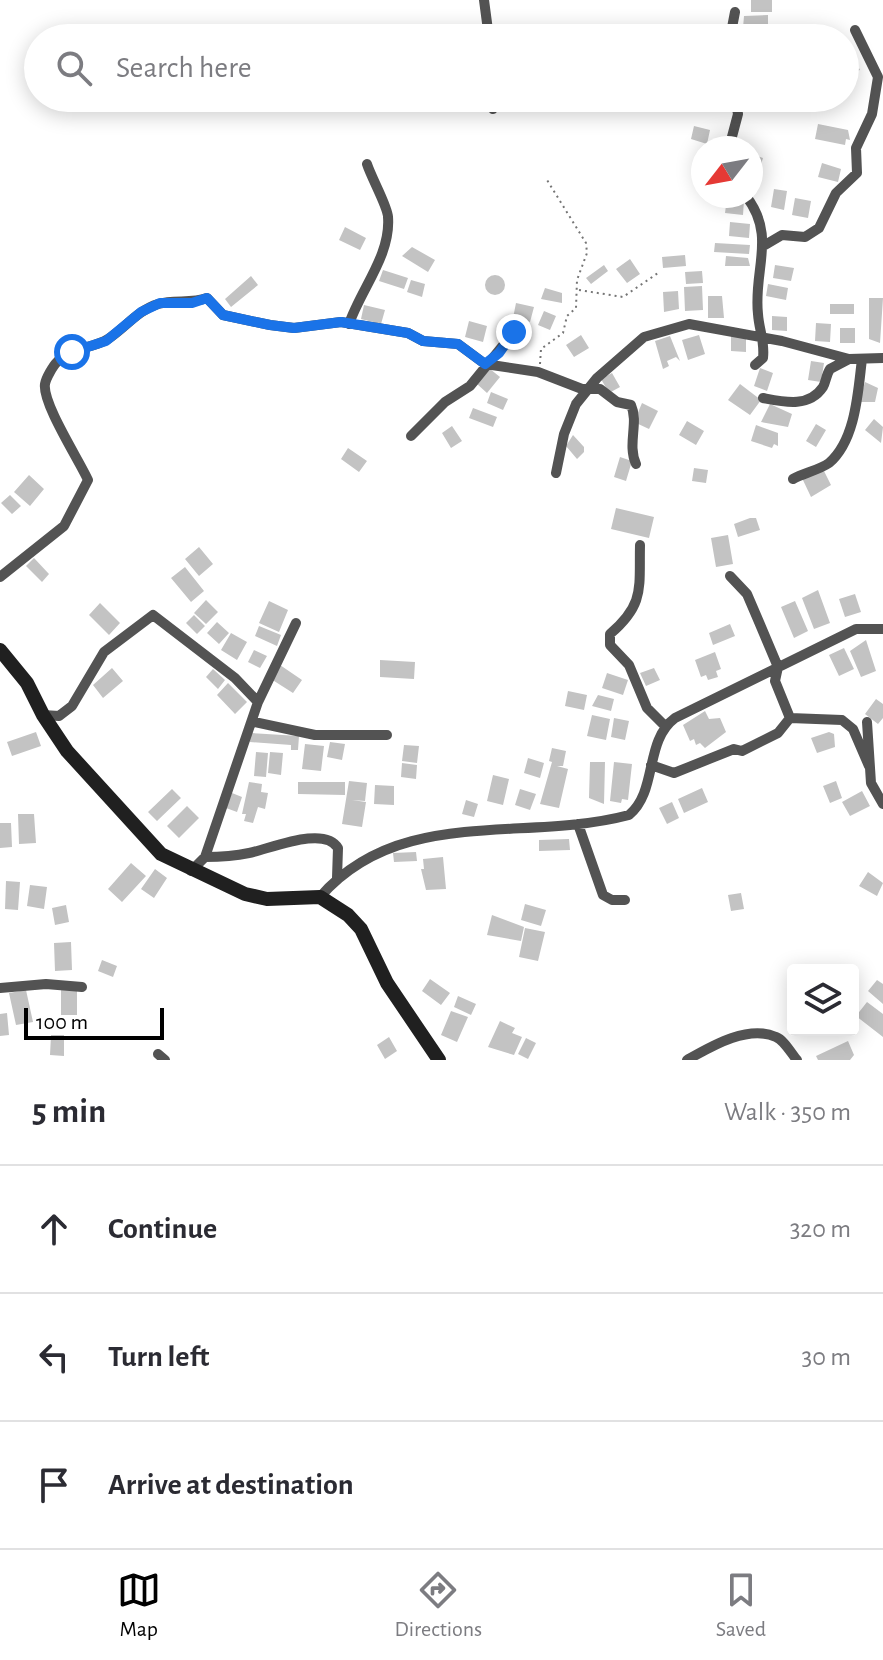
<!DOCTYPE html>
<meta charset="utf-8">
<style>
:root{--surface:#fff;--page:#f7f7f7;--text:#2b2b33;--muted:#7c7c81;--line:#e1e1e2;--accent:#000}
body{margin:0;font-family:"Alegreya Sans",sans-serif;background:var(--page);color:var(--text)}
.controls{position:absolute;right:24px;bottom:24px;display:grid;overflow:hidden;border-radius:8px;box-shadow:0 4px 20px #0003}
.controls button{width:72px;height:72px;display:grid;place-items:center;padding:0;border:0;border-bottom:2px solid var(--line);background:var(--surface);color:var(--text);font:40px sans-serif}
.compass{position:absolute;left:691px;top:136px;width:72px;height:72px;border-radius:50%;background:var(--surface);box-shadow:0 4px 20px #0003;rotate:239deg}
.scale{position:absolute;left:24px;bottom:20px;width:140px;box-sizing:border-box;padding-left:8px;border:4px solid #000;border-top:0;font-size:22px;line-height:28px;white-space:nowrap;color:#000;-webkit-text-stroke:6px #fff;paint-order:stroke}
.stop{position:absolute;width:24px;height:24px;margin:-18px;border:6px solid #1a73e8;border-radius:50%;background:#fff}
.stop.end{background:#1a73e8;border-color:#fff;box-shadow:0 2px 8px #0008}
.list{margin:0;padding:0;list-style:none}
h2{display:flex;justify-content:space-between;align-items:center;height:104px;margin:0;padding:0 32px;font-size:34px}
h2 small{font-size:26px;font-weight:400;color:var(--muted)}
.list li{display:grid;grid-template-columns:52px 1fr auto;gap:24px;align-items:center;box-sizing:border-box;height:128px;padding:0 32px;border-top:2px solid var(--line)}
.list b{display:block;font-size:30px;white-space:nowrap}
.list em{font-size:26px;font-style:normal;color:var(--muted)}
.icon{flex:none;width:44px;height:44px;fill:none;stroke:currentColor;stroke-width:2;stroke-linecap:round;stroke-linejoin:round}
.map{position:relative;flex:none;width:883px;height:1060px;overflow:hidden}
.search{position:absolute;background:var(--surface);box-shadow:0 4px 20px #0003;left:24px;right:24px;top:24px;height:88px;display:flex;align-items:center;gap:20px;box-sizing:border-box;padding:0 28px;border-radius:44px;color:var(--muted);font-size:30px}
.sheet{height:488px;background:var(--surface)}
nav{display:flex;justify-content:space-around;align-items:center;box-sizing:border-box;height:112px;border-top:2px solid var(--line);background:var(--surface);font-size:22px;color:var(--muted)}
nav a{display:grid;justify-items:center;gap:4px}
nav .on{color:var(--accent)}
.map>svg:first-child{display:block}
.building{fill:#c3c3c3}
.lines{fill:none;stroke-linecap:round;stroke-linejoin:round}
.path{stroke:#757575;stroke-width:2;stroke-dasharray:2 4;stroke-linecap:butt}
.street{stroke:#535353;stroke-width:10}
.secondary{stroke:#202020;stroke-width:14}
.route{stroke:#1a73e8;stroke-width:10}
</style>
<div class="map">
<svg width="883" height="1060" viewBox="0 0 883 1060">
<rect width="100%" height="100%" fill="#fff"/>
<!-- building -->
<path class="building" d="M751,0H772V12H751Z
M768,15V27L743,28L744,16Z
M854,58L860,70L845,75V60Z
M818,124L848,130L850,140L846,139L845,145L815,139Z
M694,126L710,130L707,144L691,139Z
M751,154L763,158L757,177L751,175Z
M822,163L841,169L838,182L818,177Z
M774,189L787,191L784,210L771,207Z
M727,198L744,200L743,215L725,213Z
M795,198L811,201L808,218L792,215Z
M730,222L750,224L749,238L729,236Z
M345,227L366,238L360,250L339,240Z
M715,243L750,245L749,254L714,252Z
M412,247L435,260L428,272L402,256Z
M685,255L686,266L663,268L662,257Z
M726,256L748,258L750,266H725Z
M630,259L640,274L627,283L616,269Z
M604,265L608,271L591,284L586,278Z
M775,265L794,268L791,281L773,278Z
M383,270L408,278L404,289L379,281Z
M702,271L703,283L686,284L685,272Z
M485 285a10 10 0 1 1 20 0a10 10 0 1 1-20 0Z
M251,276L258,285L231,307L225,299Z
M411,280L425,284L422,297L407,292Z
M768,284L788,288L786,300L766,296Z
M702,286L703,310L685,311L684,287Z
M545,288L562,293V303L541,299Z
M678,291L679,309L664,312L663,292Z
M708,296H722L724,318H708Z
M869,298H883L880,343L869,339Z
M516,303L534,307L530,322L513,318Z
M830,304H854V314H830Z
M364,305L385,310L381,324L361,319Z
M544,311L556,316L550,330L538,325Z
M772,316L787,317V331L772,330Z
M469,321L487,326L483,342L465,337Z
M816,323L831,324L830,342L815,341Z
M840,328H855V343H840Z
M581,335L589,348L574,357L566,345Z
M699,335L705,354L688,360L682,340Z
M670,336L680,361L676,357L667,361L669,366L663,369L655,341Z
M731,336H746V352L731,351Z
M811,361L824,363L821,382L808,380Z
M760,368L773,373L767,391L754,386Z
M490,369L500,377L487,393L477,384Z
M612,373L620,387L609,393L601,379Z
M865,382L878,388L875,402H859Z
M740,384L761,400L750,415L728,400Z
M491,392L508,399L503,410L487,403Z
M642,403L658,411L649,429L634,422Z
M770,404L792,414L788,427L761,422Z
M473,408L497,417L493,427L469,418Z
M874,419L883,427L881,443L865,430Z
M687,421L704,431L696,445L679,435Z
M816,424L826,430L816,447L806,441Z
M756,425L778,433V446L774,444L772,448L751,441Z
M452,426L462,441L451,448L442,433Z
M573,435L584,447V452L577,459L566,446Z
M348,448L367,461L359,472L341,459Z
M620,457L632,461L626,481L614,477Z
M694,468L708,470L706,483L692,481Z
M824,471L831,485L811,497L802,478Z
M29,475L44,489L30,506L14,492Z
M10,495L21,506L12,514L1,503Z
M616,508L654,517L649,538L611,529Z
M750,518H756L760,530L738,537L734,524Z
M728,535L733,564L716,567L711,538Z
M199,547L213,564L199,576L185,559Z
M34,558L49,574L42,582L26,566Z
M185,567L204,591L191,602L171,578Z
M818,590L830,623L814,629L802,598Z
M855,594L861,612L845,617L839,599Z
M206,600L218,612L206,624L194,613Z
M269,601L288,610L279,632L259,623Z
M795,601L808,631L794,638L781,607Z
M100,603L120,623L109,635L89,615Z
M194,615L205,626L197,634L186,623Z
M217,622L229,633L219,644L207,633Z
M730,624L735,636L713,645L709,633Z
M259,626L281,635L277,646L255,636Z
M231,633L247,642L237,660L221,650Z
M866,640L876,671L861,677L850,651Z
M844,648L854,669L839,676L829,655Z
M254,650L267,656L260,668L248,662Z
M715,652L721,669L716,671L718,677L708,680L706,675L701,677L695,660Z
M380,660L415,662L414,679L380,677Z
M280,665L302,680L293,693L271,679Z
M112,668L123,681L103,698L93,685Z
M654,668L660,680L646,686L640,673Z
M213,669L225,680L218,689L206,677Z
M607,673L628,680L623,695L602,688Z
M228,683L247,702L235,714L217,695Z
M568,691L587,695L584,710L565,706Z
M598,695L614,699L611,711L592,706Z
M876,699L883,704V718L878,724L865,714Z
M705,711L709,719L720,718L726,732L705,748L700,743L696,745L694,739L690,741L683,725Z
M592,715L610,719L606,740L587,736Z
M614,718L629,721L625,740L611,737Z
M36,732L41,746L12,756L7,742Z
M829,732L834,734L835,747L817,753L811,738Z
M250,733L299,736L298,750H291V745L250,742Z
M330,742L345,744L342,760L327,757Z
M305,744L324,746L321,771L302,769Z
M404,745L419,746L417,763L402,761Z
M552,748L566,751L563,766H557L568,769L559,808L540,804L552,762L549,761Z
M256,752L268,753L266,777L254,776Z
M270,752L283,753L281,775L268,773Z
M528,758L544,763L540,778L524,773Z
M590,762H605L604,804L589,798Z
M614,762L632,764L628,800L622,799L621,803L610,801Z
M402,763L417,765L416,779L401,777Z
M493,775L509,779L503,805L487,801Z
M349,781L367,783L365,801L352,800L366,802L362,827L342,824Z
M836,781L842,798L830,803L823,786Z
M249,782L262,784L261,792L268,793L265,809L258,807L253,823L244,821L246,814H242Z
M298,782H345V795L298,794Z
M375,785L394,786V805L374,804Z
M702,788L708,802L684,813L678,799Z
M172,789L181,798L157,821L148,812Z
M520,789L536,794L530,810L515,805Z
M862,791L870,806L850,816L842,802Z
M232,793L242,797L237,812L226,808Z
M466,800L478,804L474,817L462,814Z
M672,802L679,818L667,824L659,808Z
M187,806L199,818L179,838L167,826Z
M18,814H34L36,843L19,844Z
M0,823H11L12,847L0,848Z
M569,839L570,850L539,851V840Z
M416,852L417,861L394,862L393,853Z
M443,857L446,889L426,890L421,869H424L423,859Z
M131,863L146,876L122,902L108,889Z
M155,869L167,878L154,898L141,889Z
M868,872L883,883L877,896L859,886Z
M6,881L20,882L18,910L5,909Z
M30,885L47,887L44,909L27,906Z
M741,893L744,909L731,911L728,895Z
M525,904L546,910L541,926L521,920Z
M66,905L69,922L55,925L52,908Z
M492,915L524,927L521,941L487,935Z
M525,928L545,932L538,961L519,957Z
M71,942L72,970L55,971L54,943Z
M102,960L117,966L113,977L98,971Z
M430,979L450,993L441,1005L422,991Z
M877,980L883,984V1004L868,991Z
M61,989H77V1015H61Z
M26,990L33,1022L16,1025L9,993Z
M458,996L476,1004L471,1015L454,1007Z
M867,1002L883,1014V1037L856,1016Z
M451,1011L468,1017L457,1042L441,1035Z
M7,1013L9,1035L0,1036V1014Z
M500,1021L515,1028L512,1033L522,1037L514,1055L488,1047Z
M51,1035H64V1056L50,1055Z
M389,1037L397,1051L385,1059L377,1045Z
M526,1038L536,1043L528,1059L518,1054Z
M848,1041L854,1055L850,1060H818L816,1056Z"/>
<g class="lines">
<!-- path -->
<path class="path" d="M579,290L623,297L658,273
M540,364L541,349L563,333L567,316L576,308L577,280L587,253L586,243L547,180"/>
<!-- street -->
<path class="street" d="M484,0L489,38
M730,38L735,12
M486,98L493,109
M729,148L738,114L735,98
M746,196C777,236 753,270 758,314C759,330 765,341 763,358L755,365
M765,245L782,235L805,237L819,228L836,193L857,173L856,148L872,114L878,77L855,30
M349,324C361,289 391,255 388,217C388,207 371,177 367,164
M763,398C784,402 809,408 823,387C826,382 826,375 830,369L849,359
M411,436L445,402L470,386L514,332
M556,473L564,434L576,404L597,378L644,337L689,324L782,341L849,359L883,358
M793,479C804,473 819,470 829,463C856,440 858,391 862,359
M640,545C639,588 645,604 610,634V645L629,665L647,708L665,726
M730,576L747,594L759,622L778,667L775,681L790,718L842,720L853,729L869,766
M0,577L64,526L88,480C79,460 42,403 45,384C46,378 53,366 57,362C70,347 92,349 108,339C125,328 138,310 158,304C174,299 191,304 207,298L223,315L270,325L294,328L341,322L408,333L423,341L458,344L485,364L538,372L582,389H600L617,402L631,405C639,423 627,444 636,464
M43,715L59,716L72,706L104,652L153,615L235,678L258,702
M254,722L315,735H387
M867,722L871,783L883,804
M651,765L674,773L734,749L742,751L778,733L790,718
M578,824L603,895L612,900H625
M205,857C220,857 235,856 249,853C270,849 324,825 338,848L337,878
M191,871L205,857L258,702L296,623
M320,897C400,805 524,843 629,815C658,791 644,741 675,718L856,629H883
M0,988L46,984L82,987
M158,1054L165,1060
M687,1060C710,1047 748,1024 776,1037C784,1040 791,1053 797,1060"/>
<!-- secondary -->
<path class="secondary" d="M0,650L27,683L43,715L67,751L161,854L245,894L267,899L320,897L348,915L361,929L387,983L439,1060"/>
</g>
<g class="lines">
<!-- route -->
<path class="route" d="M72,352L106,341L141,312L160,303H192L207,298L223,315L270,325L294,328L341,322L408,333L423,341L458,344L485,364L499,353L514,332"/>
</g>
</svg>
<div class="controls">
<button><svg class="icon" aria-label="layers" viewBox="0 0 24 24"><path d="M12 4l9 5-9 5-9-5zM3 14l9 5 9-5"/></svg></button>
</div>
<svg class="compass" viewBox="-18 -18 36 36"><path d="M0-13l5 13h-10z" fill="#e53935"/><path d="M0 13l5-13h-10z" fill="#7c7c81"/></svg>
<div class="scale">100 m</div>
<div class="stop" style="left:72px;top:352px"></div>
<div class="stop end" style="left:514px;top:332px"></div>
<div class="search"><svg class="icon" aria-label="search" viewBox="0 0 24 24"><circle cx="10" cy="10" r="6"/><path d="M15 15l6 6"/></svg>Search here</div>
</div>
<section class="sheet">
<h2>5 min<small>Walk · 350 m</small></h2>
<ul class="list">
<li><svg class="icon" aria-label="ahead" viewBox="0 0 24 24"><path d="M12 20V5M6 11l6-6 6 6"/></svg><div><b>Continue</b></div><em>320 m</em></li>
<li><svg class="icon" aria-label="left" viewBox="0 0 24 24"><path d="M17 20v-9H6M10 6l-5 5 5 5"/></svg><div><b>Turn left</b></div><em>30 m</em></li>
<li><svg class="icon" aria-label="arrive" viewBox="0 0 24 24"><path d="M6 21V4h12l-3 4 3 4H6"/></svg><div><b>Arrive at destination</b></div></li>
</ul>
</section>
<nav>
<a class="on"><svg class="icon" aria-label="map" viewBox="0 0 24 24"><path d="M3 6l6-2 6 2 6-2v14l-6 2-6-2-6 2zM9 4v14M15 6v14"/></svg>Map</a>
<a><svg class="icon" aria-label="directions" viewBox="0 0 24 24"><path d="M12 3l9 9-9 9-9-9zM9 14v-3h6M13 9l2 2-2 2"/></svg>Directions</a>
<a><svg class="icon" aria-label="saved" viewBox="0 0 24 24"><path d="M7 4h10v16l-5-4-5 4z"/></svg>Saved</a>
</nav>
